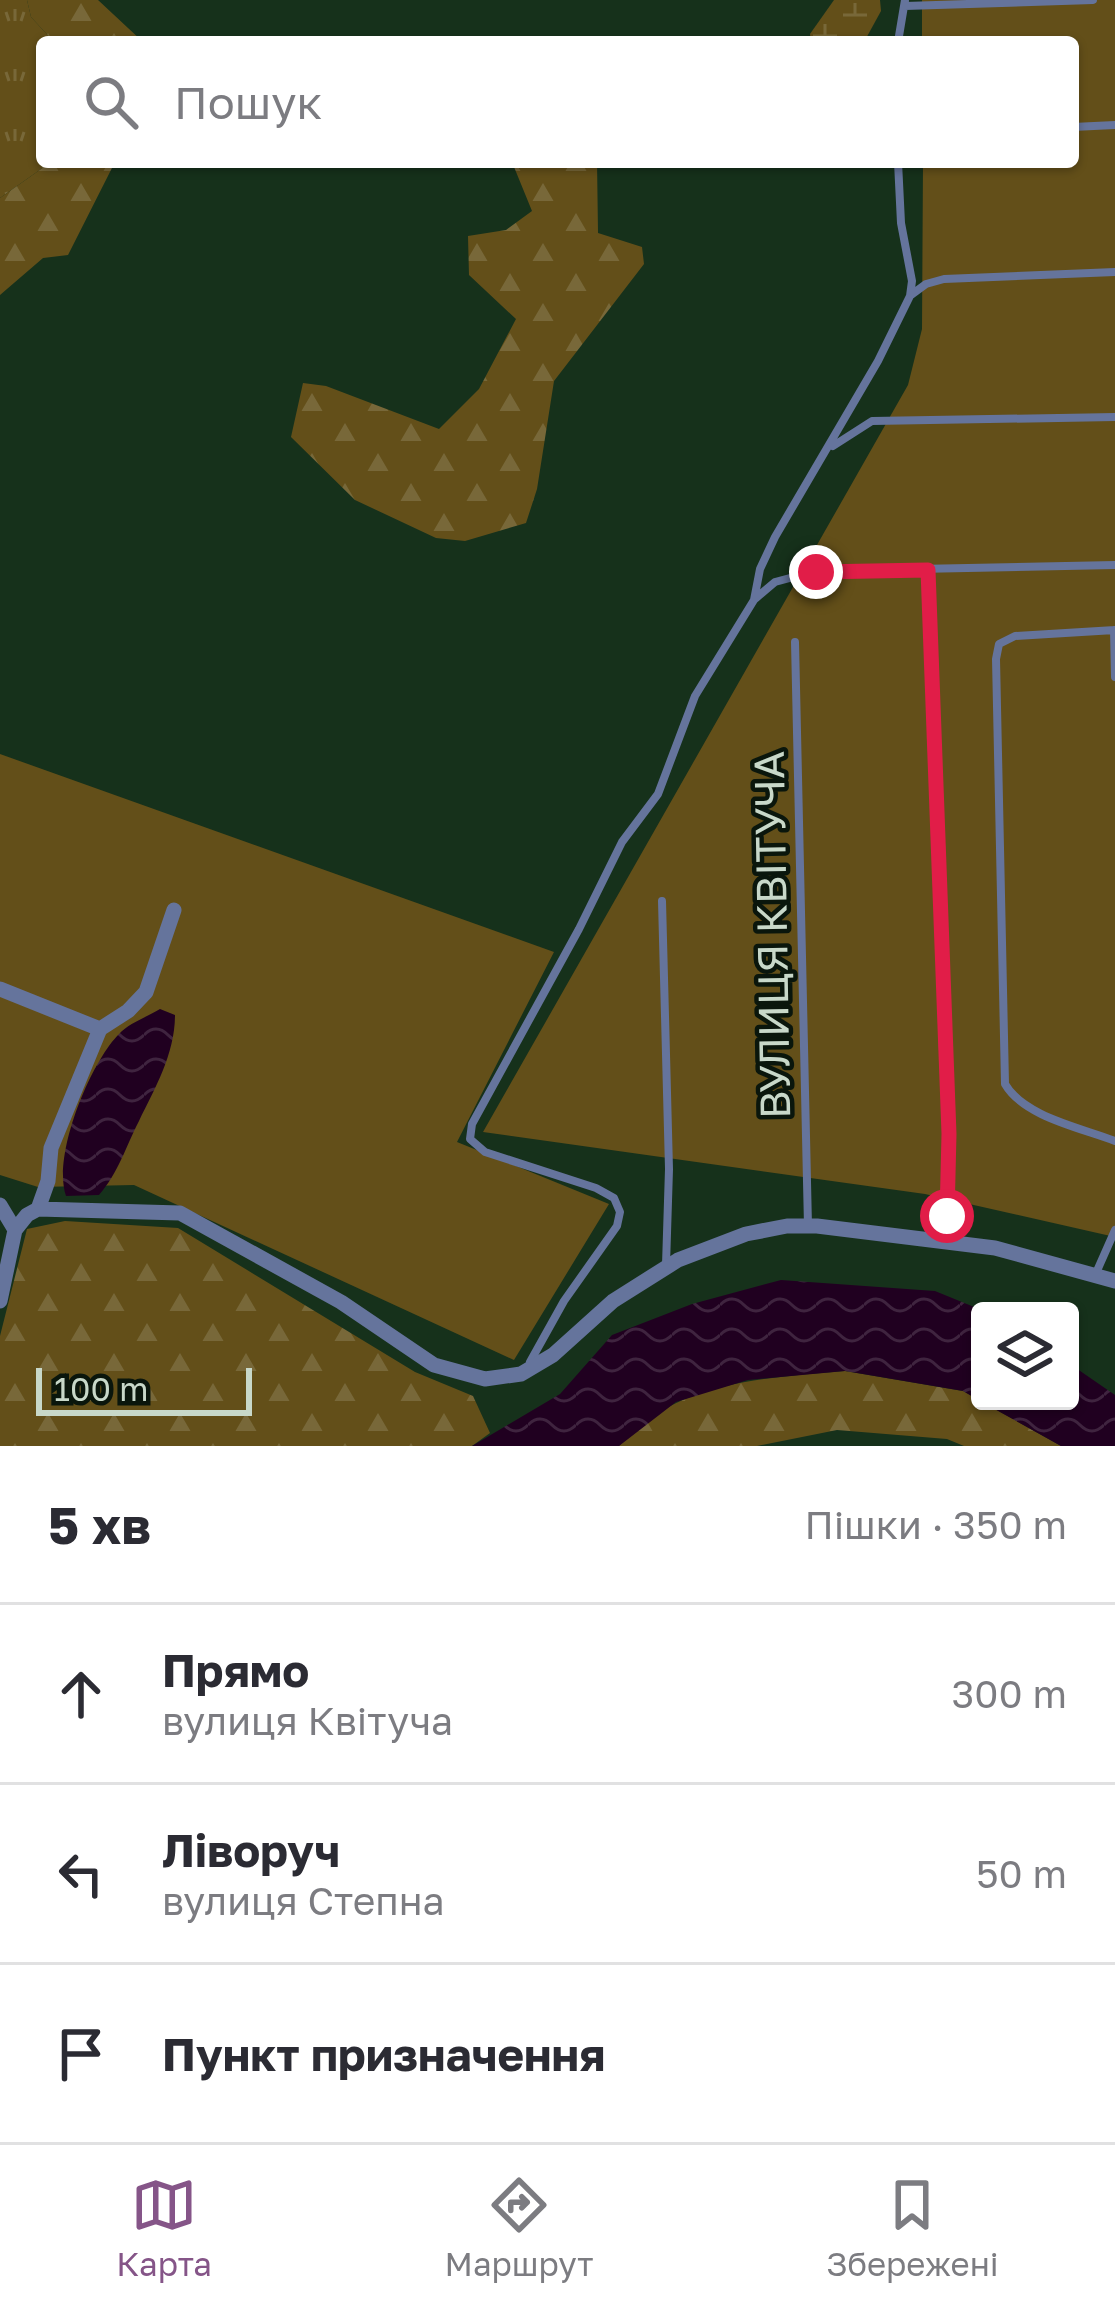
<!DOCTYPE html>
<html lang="uk">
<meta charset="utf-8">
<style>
:root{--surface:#fff;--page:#f7f7f7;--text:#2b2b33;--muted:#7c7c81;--line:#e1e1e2;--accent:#855588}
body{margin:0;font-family:"Golos Text",sans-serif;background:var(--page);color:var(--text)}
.controls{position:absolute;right:36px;bottom:36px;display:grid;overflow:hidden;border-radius:12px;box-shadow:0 3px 9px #0004}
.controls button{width:108px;height:108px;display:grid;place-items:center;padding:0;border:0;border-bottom:3px solid var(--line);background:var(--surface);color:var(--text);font:60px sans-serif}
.scale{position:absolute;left:36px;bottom:30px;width:216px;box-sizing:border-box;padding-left:12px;border:6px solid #c8d8c9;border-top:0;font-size:33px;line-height:42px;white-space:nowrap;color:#c8d8c9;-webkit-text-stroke:9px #0a160c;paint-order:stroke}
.stop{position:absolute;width:36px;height:36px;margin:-27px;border:9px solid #e11d48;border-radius:50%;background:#fff}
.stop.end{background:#e11d48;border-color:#fff;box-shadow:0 3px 12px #0008}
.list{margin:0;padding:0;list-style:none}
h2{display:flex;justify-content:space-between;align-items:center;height:156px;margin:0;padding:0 48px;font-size:51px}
h2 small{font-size:39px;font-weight:400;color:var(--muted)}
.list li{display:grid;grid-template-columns:78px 1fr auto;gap:36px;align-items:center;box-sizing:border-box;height:180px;padding:0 48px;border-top:3px solid var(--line)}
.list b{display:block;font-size:45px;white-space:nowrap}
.list p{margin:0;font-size:39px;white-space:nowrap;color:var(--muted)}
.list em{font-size:39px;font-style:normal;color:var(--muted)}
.icon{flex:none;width:66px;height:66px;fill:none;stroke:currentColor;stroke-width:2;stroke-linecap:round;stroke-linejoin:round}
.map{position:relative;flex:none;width:1115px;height:1446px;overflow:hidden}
.search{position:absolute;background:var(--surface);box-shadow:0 3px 9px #0004;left:36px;right:36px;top:36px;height:132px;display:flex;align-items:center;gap:30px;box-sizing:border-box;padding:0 42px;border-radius:12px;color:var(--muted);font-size:45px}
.sheet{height:696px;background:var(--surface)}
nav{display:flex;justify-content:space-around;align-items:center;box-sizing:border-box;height:168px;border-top:3px solid var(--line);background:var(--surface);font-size:33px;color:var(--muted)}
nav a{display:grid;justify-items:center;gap:6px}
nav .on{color:var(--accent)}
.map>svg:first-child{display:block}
.grass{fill:url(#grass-tufts)}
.forest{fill:url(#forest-firs)}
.wetland{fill:url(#wetland-marsh)}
.green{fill:#634f19}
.water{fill:url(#water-waves)}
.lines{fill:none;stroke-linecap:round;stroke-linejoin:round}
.service{stroke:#65749c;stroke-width:8}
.minor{stroke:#65749c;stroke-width:15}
.route{stroke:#e11d48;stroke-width:15}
.labels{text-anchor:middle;stroke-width:9;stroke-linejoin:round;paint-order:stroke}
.street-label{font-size:42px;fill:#c8d8c9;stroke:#0a160c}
</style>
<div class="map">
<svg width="1115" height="1446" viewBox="0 0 1115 1446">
<defs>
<pattern id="grass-tufts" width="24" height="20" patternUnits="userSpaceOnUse" patternTransform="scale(3)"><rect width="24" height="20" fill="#634f19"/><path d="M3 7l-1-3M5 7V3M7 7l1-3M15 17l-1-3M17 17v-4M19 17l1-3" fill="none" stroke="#786839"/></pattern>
<pattern id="forest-firs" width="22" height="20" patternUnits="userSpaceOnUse" patternTransform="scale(3)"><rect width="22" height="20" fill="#634f19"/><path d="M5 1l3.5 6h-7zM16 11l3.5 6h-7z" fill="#786839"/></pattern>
<pattern id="wetland-marsh" width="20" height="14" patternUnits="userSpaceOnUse" patternTransform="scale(3)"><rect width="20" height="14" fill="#634f19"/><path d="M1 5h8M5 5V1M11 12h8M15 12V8" fill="none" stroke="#786839"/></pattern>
<pattern id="water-waves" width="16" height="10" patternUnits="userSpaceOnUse" patternTransform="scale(3)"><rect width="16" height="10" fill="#200020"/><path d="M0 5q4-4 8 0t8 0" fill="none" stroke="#3f243f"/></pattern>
</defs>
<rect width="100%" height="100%" fill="#16311b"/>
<!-- grass -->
<path class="grass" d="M0,0H27L31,17L54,42H42V162H51L0,198Z"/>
<!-- forest -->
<path class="forest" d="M27,0H98L143,42H54L31,17Z
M51,162H115L68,255L43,258L0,295V198Z
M512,162H597L598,233L642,247L644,264L554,381L537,489L526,523L465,541L436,538L355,500L291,437L303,383L326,386L439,429L479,389L516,319L469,275L468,236L506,230L532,211Z
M65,1221L178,1228L415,1372L473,1396L490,1433L472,1446H0V1336L27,1229Z
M845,1371L963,1391L1061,1446H964L947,1439L837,1430L757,1446H619C675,1381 766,1378 845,1371Z"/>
<!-- wetland -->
<path class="wetland" d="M834,0H880L881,11L864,42H811L810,34Z"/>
<!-- green -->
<path class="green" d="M922,0H1115V1237L925,1194L483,1132L908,385L922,329L923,162H1073V42H922Z
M0,754L554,952L457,1142L609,1204L514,1360L134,1185L38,1187L0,1175Z"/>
<!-- water -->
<path class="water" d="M160,1009L175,1015C175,1054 155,1088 139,1121C125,1148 119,1172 99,1195L66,1196C52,1156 90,1063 119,1034C129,1023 147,1017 160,1009Z
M781,1280L935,1291L984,1311H980V1401L963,1391L845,1371L748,1380L676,1402L619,1446H472L560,1394L612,1335L692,1304Z
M1070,1364L1115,1395V1446H1061L980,1401H1070Z"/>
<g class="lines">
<!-- service -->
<path class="service" d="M905,6L1093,0
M898,42L905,0
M1073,127L1115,125
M911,295L926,284L944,279L1115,272
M833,446L872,421L1115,417
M928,570L943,1052L949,1134L948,1240
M755,599L775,582L816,571L1115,565
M1114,630L1115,677
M1115,630L1015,636L999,644L996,659L1005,1084C1024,1117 1082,1128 1115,1141
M795,642L808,1226
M662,901L669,1169L666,1265
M1096,1273L1115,1230
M530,1362L564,1301L617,1226L620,1212L614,1198L596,1188L485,1152L470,1139L472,1124L579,929L622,842L658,794L695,696L754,600L760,569L775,537L878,361L910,296L912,281L901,223L898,162"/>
<!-- minor -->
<path class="minor" d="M0,989L100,1029
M0,1205L15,1230L0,1301
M38,1209L48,1181L51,1148L100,1029L128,1011L146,992L174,910
M15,1230L27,1215L38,1209L180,1213L341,1302L434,1365L485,1379L521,1374L553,1355L613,1301L678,1260L746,1234L787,1226H817L995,1248L1115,1281"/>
</g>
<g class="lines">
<!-- route -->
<path class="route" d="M816,572L928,570L949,1134L947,1216"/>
</g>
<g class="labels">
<!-- street labels -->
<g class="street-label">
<text transform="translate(772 935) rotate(-91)" y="15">ВУЛИЦЯ КВІТУЧА</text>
</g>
</g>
</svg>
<div class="controls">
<button><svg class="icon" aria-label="layers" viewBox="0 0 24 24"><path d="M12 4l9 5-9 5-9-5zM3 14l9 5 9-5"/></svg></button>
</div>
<div class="scale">100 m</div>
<div class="stop" style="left:947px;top:1216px"></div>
<div class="stop end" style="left:816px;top:572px"></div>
<div class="search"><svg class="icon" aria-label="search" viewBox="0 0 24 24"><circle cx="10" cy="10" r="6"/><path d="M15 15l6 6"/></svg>Пошук</div>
</div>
<section class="sheet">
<h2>5 хв<small>Пішки · 350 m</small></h2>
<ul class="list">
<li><svg class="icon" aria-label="ahead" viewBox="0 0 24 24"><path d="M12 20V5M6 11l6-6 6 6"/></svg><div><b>Прямо</b><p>вулиця Квітуча</p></div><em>300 m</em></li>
<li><svg class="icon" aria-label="left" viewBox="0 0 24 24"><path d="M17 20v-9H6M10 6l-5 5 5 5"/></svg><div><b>Ліворуч</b><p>вулиця Степна</p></div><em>50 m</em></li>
<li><svg class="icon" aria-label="arrive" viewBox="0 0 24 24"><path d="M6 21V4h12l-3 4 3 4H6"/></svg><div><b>Пункт призначення</b></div></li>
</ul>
</section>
<nav>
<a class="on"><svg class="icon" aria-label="map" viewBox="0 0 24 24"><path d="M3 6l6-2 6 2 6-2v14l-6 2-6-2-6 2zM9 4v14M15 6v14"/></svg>Карта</a>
<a><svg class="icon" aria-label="directions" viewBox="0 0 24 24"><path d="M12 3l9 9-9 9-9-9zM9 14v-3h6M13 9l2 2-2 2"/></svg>Маршрут</a>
<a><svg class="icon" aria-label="saved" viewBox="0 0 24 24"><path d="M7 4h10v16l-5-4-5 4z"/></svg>Збережені</a>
</nav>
